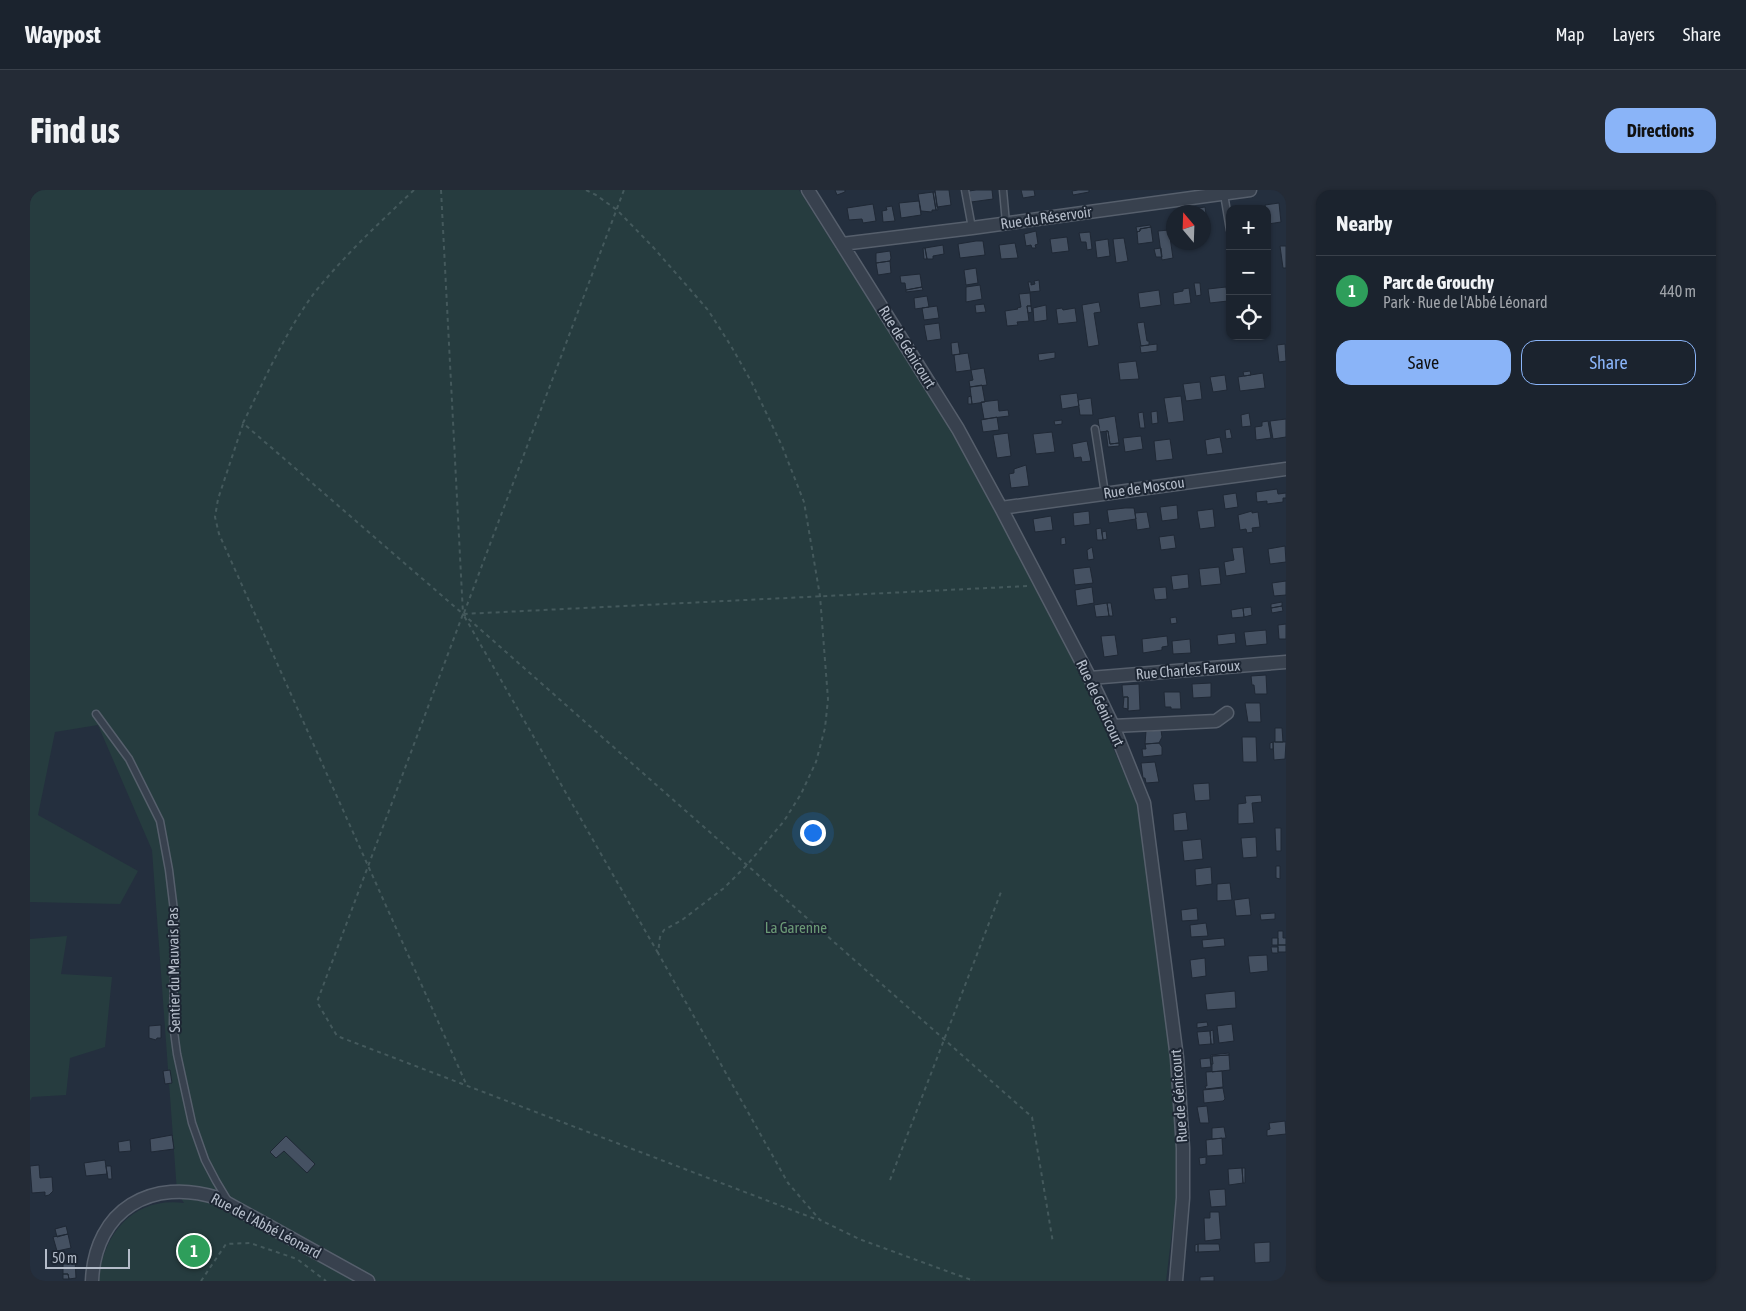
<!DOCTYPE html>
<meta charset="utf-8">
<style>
:root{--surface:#1b232e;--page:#242b36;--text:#f1f3f6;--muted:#a0a4aa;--line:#39404a;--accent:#8ab4f8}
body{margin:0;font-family:"Asap Condensed",sans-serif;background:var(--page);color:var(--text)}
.controls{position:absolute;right:15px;top:15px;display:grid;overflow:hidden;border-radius:10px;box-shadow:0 1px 4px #0004}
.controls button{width:45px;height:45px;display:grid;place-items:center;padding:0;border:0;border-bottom:1px solid var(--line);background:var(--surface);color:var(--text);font:25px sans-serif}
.compass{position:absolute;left:1136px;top:15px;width:45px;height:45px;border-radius:50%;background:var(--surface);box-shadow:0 1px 4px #0004;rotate:341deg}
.scale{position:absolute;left:15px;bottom:12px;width:85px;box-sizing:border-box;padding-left:5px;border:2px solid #b4bcc9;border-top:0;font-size:14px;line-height:18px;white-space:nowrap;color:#b4bcc9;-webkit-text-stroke:4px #1d2633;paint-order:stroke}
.you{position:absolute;left:782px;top:642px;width:18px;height:18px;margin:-12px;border:4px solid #fff;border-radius:50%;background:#1a73e8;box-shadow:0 0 0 8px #1a73e833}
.badge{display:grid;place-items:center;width:32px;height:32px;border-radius:50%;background:var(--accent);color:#fff;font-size:16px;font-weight:700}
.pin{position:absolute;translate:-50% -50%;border:2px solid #fff;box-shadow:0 1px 5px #0006}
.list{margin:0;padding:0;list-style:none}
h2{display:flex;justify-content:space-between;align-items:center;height:65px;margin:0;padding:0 20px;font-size:21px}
h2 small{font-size:16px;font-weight:400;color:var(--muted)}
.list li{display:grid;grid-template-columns:32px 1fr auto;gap:15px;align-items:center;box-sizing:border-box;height:70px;padding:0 20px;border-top:1px solid var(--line)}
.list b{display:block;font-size:19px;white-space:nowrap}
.list p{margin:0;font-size:16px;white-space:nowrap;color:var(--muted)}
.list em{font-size:16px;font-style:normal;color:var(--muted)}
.actions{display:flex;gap:10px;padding:15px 20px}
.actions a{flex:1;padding:11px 0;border:1px solid var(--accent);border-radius:15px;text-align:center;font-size:18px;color:var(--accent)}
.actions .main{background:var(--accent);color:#111}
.icon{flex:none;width:28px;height:28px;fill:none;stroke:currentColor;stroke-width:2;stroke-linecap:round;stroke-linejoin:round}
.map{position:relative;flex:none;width:1256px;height:1091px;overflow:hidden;border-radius:15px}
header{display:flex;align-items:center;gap:30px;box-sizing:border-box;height:70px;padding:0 25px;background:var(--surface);border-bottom:1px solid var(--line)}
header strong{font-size:24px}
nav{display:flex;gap:28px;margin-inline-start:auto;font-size:18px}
.intro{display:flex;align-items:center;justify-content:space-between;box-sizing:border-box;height:120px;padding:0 30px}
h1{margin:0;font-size:35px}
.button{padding:12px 22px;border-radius:15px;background:var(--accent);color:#111;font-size:18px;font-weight:700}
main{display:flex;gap:30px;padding:0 30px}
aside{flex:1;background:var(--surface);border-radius:15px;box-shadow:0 1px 4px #0004}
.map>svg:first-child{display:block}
.green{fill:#263c3f}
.building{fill:#455162;stroke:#1f2835}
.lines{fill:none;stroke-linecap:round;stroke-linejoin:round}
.service-casing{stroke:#565f6c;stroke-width:9}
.minor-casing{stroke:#565f6c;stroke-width:15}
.path{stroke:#44595c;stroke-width:2;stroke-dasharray:4 4;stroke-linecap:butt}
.service{stroke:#38414e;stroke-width:6}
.minor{stroke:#38414e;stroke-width:12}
.labels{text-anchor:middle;stroke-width:4;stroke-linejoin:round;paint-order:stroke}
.street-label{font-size:15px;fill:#b4bcc9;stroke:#1d2633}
.park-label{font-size:15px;fill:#6b9a76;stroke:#1d2633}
</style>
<header>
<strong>Waypost</strong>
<nav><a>Map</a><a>Layers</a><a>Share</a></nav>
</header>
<div class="intro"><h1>Find us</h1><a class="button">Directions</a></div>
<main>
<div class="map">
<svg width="1256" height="1091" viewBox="0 0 1256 1091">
<rect width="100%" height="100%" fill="#242f3e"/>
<!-- green -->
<path class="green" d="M0,0H769L934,261L967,320L1053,489L1107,613L1141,863L1149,984L1136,1091H69C72,1044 104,1006 154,1013L147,1002L122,660L68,535L25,542L8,625L108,681L90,714L0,712Z
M37,746L31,784L82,787L75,857L40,868L36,905L2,907L0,911V749Z"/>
<!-- building -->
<path class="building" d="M805,0H815V2L807,5Z
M905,0H919L921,15L907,17Z
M946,0H962L963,9L941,12L939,1Z
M991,0H1004L1005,6L993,8Z
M1048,0H1059V2L1043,5L1042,1Z
M903,2H905L908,20H906Z
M903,2L906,20H902V22L891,21L888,4Z
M889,11L891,25L871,28L869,13Z
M1249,13L1251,32L1238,34L1237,19H1236L1235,15Z
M843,14L846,31L833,33L832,29L819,30L817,18Z
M862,16L865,31L853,32L852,21L857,20L856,17Z
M1175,17L1177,31L1174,32V22H1163L1162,19Z
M1120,35L1121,37L1110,39V41L1107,42L1106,37Z
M1121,37L1123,52L1108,54L1107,42L1110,41V39Z
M1139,40L1143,68L1132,70L1128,41Z
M1006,41L1008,54L1005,55L1006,58H1002L1001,55L996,56L994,44Z
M1060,42L1062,59L1057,60L1056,52H1051L1049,43Z
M1037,47L1039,61L1022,63L1020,49Z
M1094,48L1098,71L1086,73L1083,49Z
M1078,49L1080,66L1067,68L1065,51Z
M946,51H953L955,65L930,68L928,54Z
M985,53L988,68L971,69L969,55Z
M913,55L914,64L903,66V69H897L895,58Z
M1250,56H1256V78H1253Z
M893,58H895L897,69H894Z
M1131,58L1132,67H1126L1124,59Z
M860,61L861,68L860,71L846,73V63Z
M860,71L861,83L848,85L846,73Z
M946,78L948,93L936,95L934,80Z
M890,84L892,97L876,100L875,93H871L870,86Z
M1009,90L1010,101L1000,102L998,92H1001V95L1005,94L1004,91Z
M1164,93H1170L1171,105L1166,106Z
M950,95L952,109L936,112V97Z
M892,97L893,100L876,102V100Z
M1196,97L1198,111L1180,113L1178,99Z
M1159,98L1161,113L1144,115L1143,103L1153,101V99Z
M1129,100L1131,115L1110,118L1108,103Z
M1000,103L1001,116H997L999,131L987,132L988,135L977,136L975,121L988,119L987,118L991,117L989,104Z
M897,106L899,117L885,119L884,108Z
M1069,112L1071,122L1064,123L1069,155L1058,157L1052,115Z
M954,114L956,122L946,123L945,115Z
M1016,115L1017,130L1004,132L1003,118Z
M907,116L909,128L894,130L892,118Z
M997,116H1001L1002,122L998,123Z
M1032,118L1033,120L1045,118L1047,132L1028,134L1026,119Z
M1114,132L1117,151H1119V155L1111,156L1107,133Z
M909,133L911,149L897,151L894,135Z
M928,152L930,164L922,165L921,153Z
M1127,154V161L1111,163L1110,156Z
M1255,154L1256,171L1249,172L1247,155Z
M1025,162V168L1009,171L1008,164Z
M938,163L941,180L926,182L924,165Z
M1106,171L1109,189L1090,190L1088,173Z
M954,178L957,195L940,197L939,191L943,190L941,180Z
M1220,181L1221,185L1214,186L1213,182Z
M1233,183L1235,198L1210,201L1208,187Z
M1195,185L1197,200L1183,202L1180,187Z
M1170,192L1172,209L1156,211L1153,194Z
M952,195L955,212L942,214L940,197Z
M1047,203L1049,216L1032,219L1030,205Z
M941,206L942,214H938V207Z
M1151,206L1154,231L1138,233L1134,208Z
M1061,208L1063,225H1050L1048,210Z
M968,210L969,221L978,220L979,226L954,229L951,212Z
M1127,221L1128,233L1122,234L1121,222Z
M1113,222L1115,238H1110L1108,223Z
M1219,223L1221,236L1212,237L1211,225Z
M1085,226L1089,253L1080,254L1078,241L1070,242L1068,229Z
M967,227L969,240L953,242L951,230Z
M1256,229V247L1243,249L1240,231Z
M1032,230V234L1025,235L1024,231Z
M1238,231L1241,248L1226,250L1225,237L1232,236V232Z
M1200,239L1202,248L1196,249L1195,240Z
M1076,241H1078L1080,254L1089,253V256L1078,257Z
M1022,242L1025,262L1006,264L1003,244Z
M978,243L981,266L967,268L963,245Z
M1111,246L1113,259L1095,262L1093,248Z
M1190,247L1193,263L1177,265L1175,250Z
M1140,249L1143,269L1126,271L1124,251Z
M1057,251L1061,271L1052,272L1051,267L1044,268L1042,254Z
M996,275L999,296L981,298L979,284L984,283V279Z
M1247,299L1248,304L1256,303V308H1253V312L1237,314V311L1227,312L1226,302Z
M1206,303L1208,317L1195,319L1193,305Z
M1147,315L1148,329L1132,331L1130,317Z
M1095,318H1104L1106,329L1079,333L1077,320Z
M1183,319L1185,337L1170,339L1167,321Z
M1059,321L1060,334L1044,336L1043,323Z
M1222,321V323L1228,322L1230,337L1222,338L1223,342L1217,343L1216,339L1210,340L1208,325Z
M1117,322L1120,338L1107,340L1105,323Z
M1021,326L1023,340L1005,342L1003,329Z
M1071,338L1073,350H1067L1066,339Z
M1076,341L1077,349L1073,350L1072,342Z
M1144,345L1146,358L1131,360L1129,347Z
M1035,347L1036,354L1031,355V348Z
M1255,356L1256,372L1240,374L1238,359Z
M1062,357L1064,369L1058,370L1057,360Z
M1213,357L1216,383L1196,386L1194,372L1204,370L1202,358Z
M1060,377L1063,393L1045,395L1043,379Z
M1189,377L1191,394L1171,396L1169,379Z
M1158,384L1159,398L1143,400L1141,386Z
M1256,391V405L1244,406L1242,393Z
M1062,397L1064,413L1047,416L1045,400Z
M1136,397L1137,409L1125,410L1123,398Z
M1252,412V416L1241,418V414Z
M1077,413H1081L1083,426H1079Z
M1077,413L1079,426L1066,427L1064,415Z
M1252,416L1253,421L1242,423L1241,418Z
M1221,417L1222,425L1214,427L1213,418Z
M1213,418L1214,427L1202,428L1201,420Z
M1146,427L1147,433L1141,434L1140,428Z
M1256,434V449H1249L1248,435Z
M1236,440L1237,454L1216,456L1214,442Z
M1205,443L1206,453L1188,455L1187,445Z
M1085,445L1088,465L1074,467L1071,446Z
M1137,446L1138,456L1132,457V460L1113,463L1112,449Z
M1160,449L1161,463L1143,464L1142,451Z
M1236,485L1237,504H1225L1224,495H1222L1221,486Z
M1181,493V507L1163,508L1162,494Z
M1109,494L1110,520L1098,521V507H1093L1092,495Z
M1134,502H1150L1151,519H1141V517H1135Z
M1094,507H1098V519L1093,518Z
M1215,513H1230L1231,532H1218Z
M1245,538H1252L1253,552H1245Z
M1131,540L1132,547L1129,553L1115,554L1116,541Z
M1212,547H1226L1227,572H1213Z
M1243,552H1256L1255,569L1244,570Z
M1243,552V559H1240V553Z
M1129,553L1132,557V565L1113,567L1112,559H1116L1115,554Z
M1125,572L1129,592L1116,593L1115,588H1113L1111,573Z
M1179,593L1180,610L1165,611L1163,594Z
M1231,605L1232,612L1222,613L1224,633L1208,634V614L1216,613L1215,606Z
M1156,622L1158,640L1144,641L1143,624Z
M1245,638H1251V661H1246Z
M1226,647L1227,667L1213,668L1211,648Z
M1171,649L1173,669L1154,671L1152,651Z
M1246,676H1250V689L1246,688Z
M1181,677L1182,694L1166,696L1165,679Z
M1200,693L1202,710L1187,711V694Z
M1219,708L1221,725L1206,726L1204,710Z
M1167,718L1168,730L1152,731L1151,720Z
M1245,723V729L1231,730L1230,724Z
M1176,733L1178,746L1161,747L1160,735Z
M1248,741H1253V748H1256V755H1248Z
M1194,748L1195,756L1173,758L1172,750Z
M1242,748H1248V755H1242Z
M1248,755H1256V762H1248Z
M1241,757H1248V763H1242Z
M1237,765L1238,781L1220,783L1218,766Z
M1175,768L1176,786L1162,788L1160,770Z
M1205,801L1206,818L1177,820L1175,804Z
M1177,832L1178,836L1167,838V833Z
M1202,834L1204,851L1189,853L1187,836Z
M131,835V848H127L126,850L119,848V836Z
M1183,840L1184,854H1181L1180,841Z
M1180,841L1181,854L1169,855L1167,842Z
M1199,863V865L1182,866L1183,874H1181V865Z
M1199,865L1200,880L1182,882V866Z
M1180,868L1181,877L1171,878L1170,869Z
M140,880L142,893L135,894L133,881Z
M1192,881L1193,897L1176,899L1175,896H1177L1176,882Z
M1193,898L1195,909L1193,911L1174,913L1173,900Z
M1177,916L1179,933H1170L1167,917Z
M1255,931L1256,944L1237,946V940L1240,939L1239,933Z
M1194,937L1196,948L1182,949V938Z
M142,945L144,959L121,962L120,949Z
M256,946L285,974L277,983L254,961L246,968L240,962Z
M1192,948L1193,965L1177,966L1176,950Z
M100,950L101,961L89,962L88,952Z
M1176,967V974L1170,975L1169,968Z
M75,970L77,984L56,986L54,973Z
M9,975L10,988L22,987L23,1001L19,1005L15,1006V1002L2,1003L0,976Z
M76,976H81L82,989H78Z
M1212,978L1213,993L1199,995L1198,979Z
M1212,978H1215V993H1213Z
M1195,999L1196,1016L1181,1017L1179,1000Z
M1180,1022H1189L1191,1049L1175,1051L1174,1028H1180Z
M36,1036L38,1044L27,1047L25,1039Z
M38,1044L41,1058L27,1061L23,1047Z
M1240,1052V1072L1225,1073L1224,1053Z
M1168,1054V1062H1165V1055Z
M1168,1054H1189L1190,1061L1168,1062Z
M45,1065V1069L36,1071V1066Z
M45,1069L46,1088L39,1089L38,1084H33V1074H38V1071Z
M33,1084H38L39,1089H33Z
M1184,1086V1091H1170V1087Z"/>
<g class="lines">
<defs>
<path id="service" d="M935,0L942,38
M973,0L976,33
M1194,4L1200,40
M1065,239L1075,304
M66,524L99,569L130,631L139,680L145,729L143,834L147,864L162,933L175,970L186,991L198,1011"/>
<path id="minor" d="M778,0L928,239L971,318L1060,488L1083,536L1114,613L1147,868L1153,958V1008L1146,1091
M812,54L942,38L1220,0
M971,318L1256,279
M1060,488L1256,472
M1083,536L1186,531L1197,523
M62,1091C65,1019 122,987 188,1008L338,1091"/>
</defs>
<!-- service casing -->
<use href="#service" class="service-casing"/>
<!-- minor casing -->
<use href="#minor" class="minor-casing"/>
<!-- path -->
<path class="path" d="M384,0C349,33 315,65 285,102C255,142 235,189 213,233L433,424L998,396
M411,0L433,424L1002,927L1023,1053
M556,0L566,5L587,20L623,57L678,120L701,156L721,191L752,256L774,312L790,406L798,509L795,538L786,572L771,604L754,631L717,675L694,698L652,730L634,740L630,747L628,763L758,993L790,1030L829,1049L944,1091
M213,234L188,309L185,327L189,344L437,896
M434,423L594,0
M628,763L433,424L287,812L307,846L788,1030
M860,990L971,702
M171,1091L196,1054L220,1053L267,1069L296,1091"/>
<!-- service -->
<use href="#service" class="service"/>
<!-- minor -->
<use href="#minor" class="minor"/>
</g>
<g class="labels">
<!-- street labels -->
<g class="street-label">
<text transform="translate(1016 28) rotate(-8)" y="5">Rue du Réservoir</text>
<text transform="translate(877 157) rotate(58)" y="5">Rue de Génicourt</text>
<text transform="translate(1114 298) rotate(-8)" y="5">Rue de Moscou</text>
<text transform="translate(1158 480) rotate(-5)" y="5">Rue Charles Faroux</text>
<text transform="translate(1070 513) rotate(65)" y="5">Rue de Génicourt</text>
<text transform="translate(144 780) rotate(-91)" y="5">Sentier du Mauvais Pas</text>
<text transform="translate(1149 906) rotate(-94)" y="5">Rue de Génicourt</text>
<text transform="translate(236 1036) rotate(28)" y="5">Rue de l'Abbé Léonard</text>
</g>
<!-- park labels -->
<g class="park-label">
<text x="766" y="743">La Garenne</text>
</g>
</g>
</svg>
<div class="controls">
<button>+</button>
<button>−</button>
<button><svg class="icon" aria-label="locate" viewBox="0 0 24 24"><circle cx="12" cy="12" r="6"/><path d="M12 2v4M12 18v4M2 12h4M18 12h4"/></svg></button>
</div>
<svg class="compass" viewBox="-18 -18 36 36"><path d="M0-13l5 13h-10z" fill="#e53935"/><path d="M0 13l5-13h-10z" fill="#a0a4aa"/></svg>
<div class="scale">50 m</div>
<div class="you"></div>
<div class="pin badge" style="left:164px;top:1061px;background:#2e9e5b">1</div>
</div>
<aside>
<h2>Nearby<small></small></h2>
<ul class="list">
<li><span class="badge" style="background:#2e9e5b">1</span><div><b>Parc de Grouchy</b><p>Park · Rue de l'Abbé Léonard</p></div><em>440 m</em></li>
</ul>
<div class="actions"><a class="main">Save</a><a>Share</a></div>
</aside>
</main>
